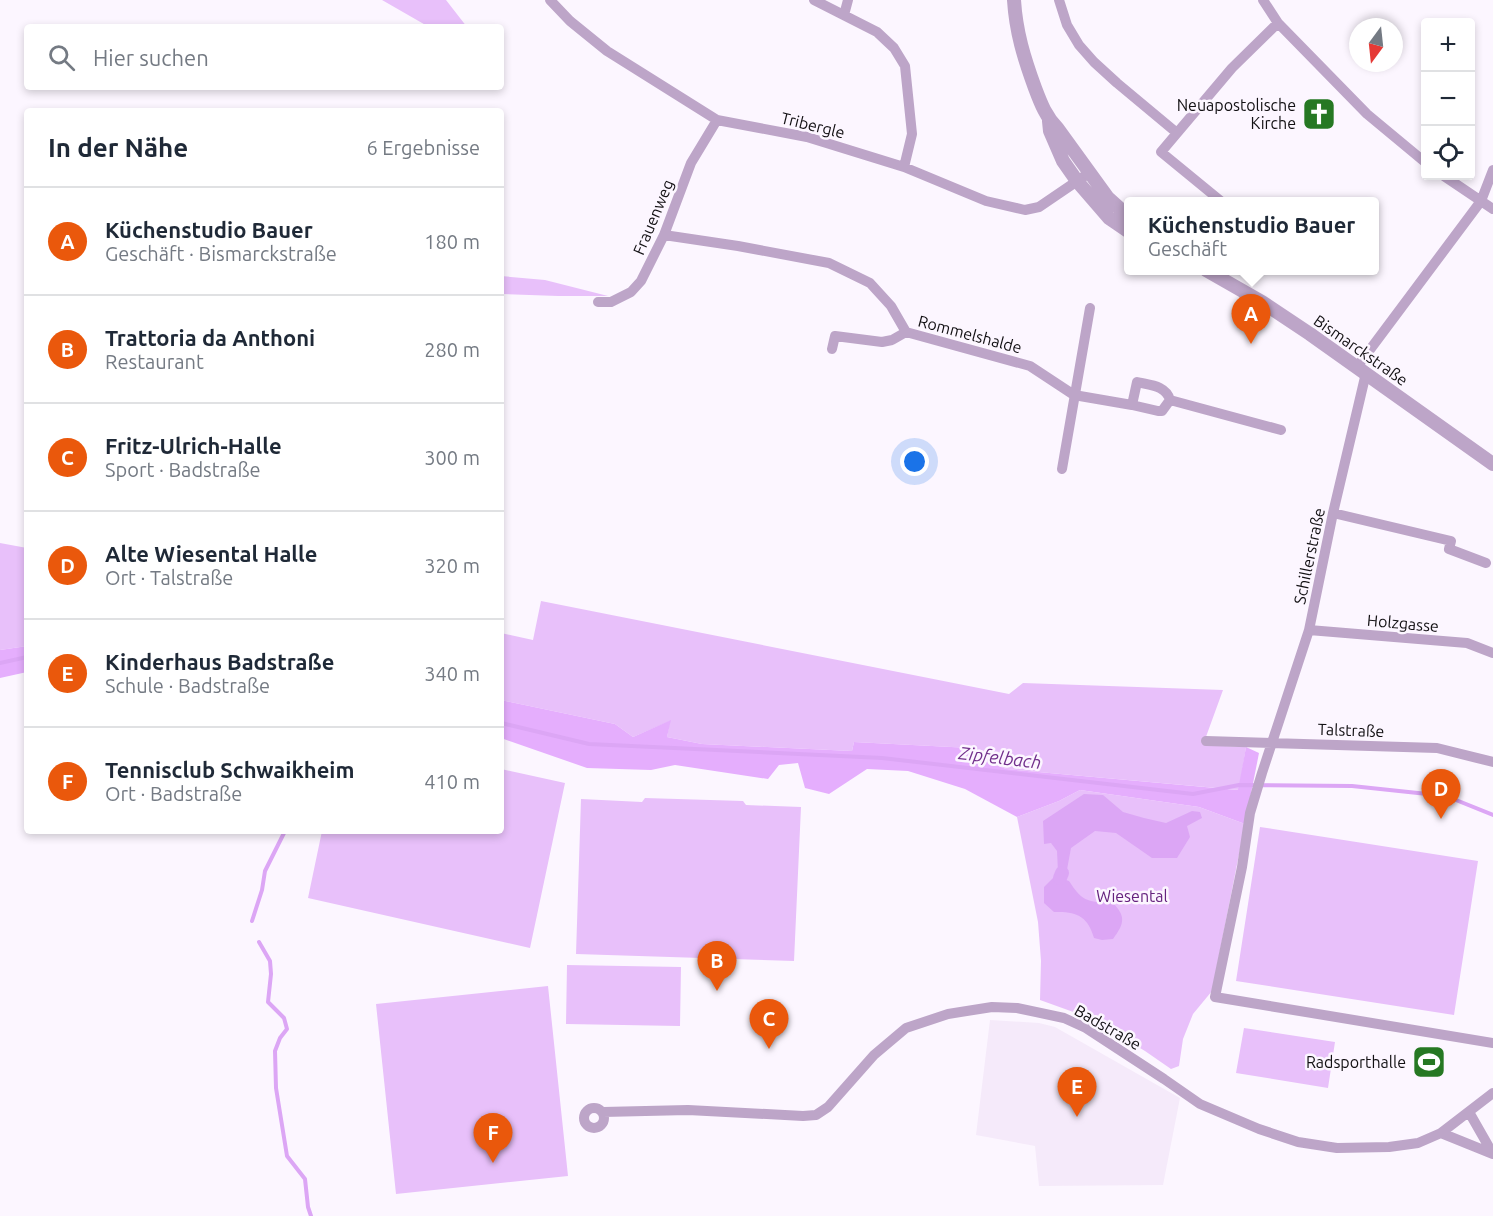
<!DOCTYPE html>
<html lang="de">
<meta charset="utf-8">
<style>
:root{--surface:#fff;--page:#f6f6f7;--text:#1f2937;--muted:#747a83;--line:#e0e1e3;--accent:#ea580c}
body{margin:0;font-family:Ubuntu,sans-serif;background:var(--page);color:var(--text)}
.controls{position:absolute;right:18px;top:18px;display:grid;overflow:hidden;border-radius:6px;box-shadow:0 3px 9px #0003}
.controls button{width:54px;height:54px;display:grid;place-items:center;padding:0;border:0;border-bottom:2px solid var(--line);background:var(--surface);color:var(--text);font:30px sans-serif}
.compass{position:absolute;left:1349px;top:18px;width:54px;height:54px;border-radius:50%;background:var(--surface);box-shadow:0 3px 9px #0003;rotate:195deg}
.you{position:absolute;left:915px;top:462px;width:21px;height:21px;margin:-15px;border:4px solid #fff;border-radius:50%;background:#1a73e8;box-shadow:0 0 0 9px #1a73e833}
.badge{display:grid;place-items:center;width:39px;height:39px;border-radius:50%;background:var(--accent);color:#fff;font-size:20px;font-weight:700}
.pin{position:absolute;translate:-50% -50px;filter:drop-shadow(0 2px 3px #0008)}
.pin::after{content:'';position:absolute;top:32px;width:21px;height:18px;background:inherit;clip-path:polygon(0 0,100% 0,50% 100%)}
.popup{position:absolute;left:1124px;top:197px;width:255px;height:78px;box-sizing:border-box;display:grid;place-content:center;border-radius:6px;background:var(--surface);filter:drop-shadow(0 2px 4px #0005);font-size:20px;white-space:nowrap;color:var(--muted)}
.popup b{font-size:22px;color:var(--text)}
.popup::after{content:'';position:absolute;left:50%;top:100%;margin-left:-12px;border:12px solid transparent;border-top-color:var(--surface)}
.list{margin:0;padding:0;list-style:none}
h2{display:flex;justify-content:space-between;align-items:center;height:78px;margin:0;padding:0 24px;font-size:26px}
h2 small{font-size:20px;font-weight:400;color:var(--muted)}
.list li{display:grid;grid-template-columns:39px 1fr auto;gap:18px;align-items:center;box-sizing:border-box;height:108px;padding:0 24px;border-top:2px solid var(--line)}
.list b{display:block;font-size:22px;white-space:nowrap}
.list p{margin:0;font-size:20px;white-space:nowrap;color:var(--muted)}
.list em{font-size:20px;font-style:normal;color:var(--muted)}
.icon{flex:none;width:33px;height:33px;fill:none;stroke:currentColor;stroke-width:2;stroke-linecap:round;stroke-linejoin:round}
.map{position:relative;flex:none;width:1493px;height:1216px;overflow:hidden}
.search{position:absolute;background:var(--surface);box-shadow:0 3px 9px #0003;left:24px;top:24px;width:480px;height:66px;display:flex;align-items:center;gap:15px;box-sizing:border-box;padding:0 21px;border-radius:6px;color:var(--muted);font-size:22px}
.panel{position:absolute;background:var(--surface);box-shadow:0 3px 9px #0003;left:24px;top:108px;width:480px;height:726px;border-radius:6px}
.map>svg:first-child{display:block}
.built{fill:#f5eafa}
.green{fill:#e8c0fa}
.forest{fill:#e5aefd}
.water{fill:#dca6f5}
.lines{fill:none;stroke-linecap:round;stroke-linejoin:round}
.stream{stroke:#dca6f5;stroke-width:4}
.canal{stroke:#dca6f5;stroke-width:14}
.minor{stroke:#bda5c8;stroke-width:10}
.tertiary{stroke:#bda5c8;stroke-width:14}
.labels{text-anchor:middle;stroke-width:5;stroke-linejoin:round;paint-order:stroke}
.poi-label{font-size:16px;fill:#121013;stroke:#fcf6ff;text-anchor:end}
.street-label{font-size:16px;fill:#121013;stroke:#fcf6ff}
.park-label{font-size:16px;fill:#65227e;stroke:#fcf6ff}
.water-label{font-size:18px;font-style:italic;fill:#72308c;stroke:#fcf6ff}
</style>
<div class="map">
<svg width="1493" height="1216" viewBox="0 0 1493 1216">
<rect width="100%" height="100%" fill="#fcf6ff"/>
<!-- built -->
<path class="built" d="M990,1020L1039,1023L1055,1027L1180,1098L1163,1185L1039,1186L1035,1146L976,1135Z"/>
<!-- green -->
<path class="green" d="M382,0H446L467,27H429Z
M501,276L545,280L608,296H558L501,294Z
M0,543L27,548V646L0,650Z
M541,601L1009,694L1023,683L1223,690L1203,745L1246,747L1239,790L1006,769L976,757L971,748L854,742L852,751L702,744L667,737L670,721L633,737L615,724L501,700V633L533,640Z
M501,769L565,783L530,948L308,898L322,831H501Z
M1080,790L1199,807L1245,824L1212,991L1193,1014L1183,1039L1179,1066L1171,1069L1145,1051L1090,1018L1040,1000L1041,961L1038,922L1017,817L1059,801Z
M645,798L743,801L746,805L801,807L794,961L576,954L581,799L642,802Z
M1260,827L1478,861L1454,1015L1236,981Z
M567,965L681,967L680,1026L566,1024Z
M548,986L568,1176L396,1194L376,1004Z
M1244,1028L1335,1042L1328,1088L1236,1073Z"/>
<!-- forest -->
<path class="forest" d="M27,646V672L0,678V650Z
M501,700L615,724L633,737L671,720L667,737L702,744L852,751L854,742L971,748L976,757L1006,769L1238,790L1246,747L1259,753L1245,824L1199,807L1080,790L1059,801L1017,817L965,789L908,771L867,769L829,794L805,788L798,763L779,765L768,779L675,765L651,770L587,768L501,738Z"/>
<!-- water -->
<path class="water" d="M1084,794L1103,795L1123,812L1144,818L1166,823L1192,811L1200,812L1202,818L1187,826L1190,837L1177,858H1152L1116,833L1095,831L1071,848L1066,875L1058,872L1057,851L1051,843L1044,844L1043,821Z
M1055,876L1069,881C1082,901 1088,903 1112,902C1126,916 1125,923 1113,939L1102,940L1094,938C1088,916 1076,911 1054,912L1044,903V887Z"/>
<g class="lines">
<!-- stream -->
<path class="stream" d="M0,663L27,657
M501,723L589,744L882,758L1193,794L1239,785L1352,786L1446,796L1493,815
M252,921L262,890L265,871L285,831
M259,942L270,961L271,974L268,1002L284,1018L287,1029L280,1038L275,1051L276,1088L287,1156L305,1179L308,1207L311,1216"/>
<!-- canal -->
<path class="canal" d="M1060,878L1062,873"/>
<!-- minor -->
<path class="minor" d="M550,0L570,21L607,51L717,120L807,137L904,167L986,201L1025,210L1039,207L1089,173
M814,0L877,32L894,48L905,66L912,134L904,167
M1059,0L1067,25L1079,45L1094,62L1117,83L1177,133
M1263,0L1278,23L1367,114L1426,163
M844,15L848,0
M1444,176L1493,209
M1222,202L1161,152L1232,68L1278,23
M664,235L738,246L829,263L870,283L891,306L906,332L1030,366L1074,395L1132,405L1158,411H1162L1170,400C1166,385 1149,385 1137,382L1132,405
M598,302H611L631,292L641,281L664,235L691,163L717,120
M832,349L835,336L882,342L892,340L906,332
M1357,367L1481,201L1493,170
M1366,373L1333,513L1309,630L1262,773L1250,813L1242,867L1215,997L1493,1043
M1170,400L1281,430
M1062,469L1090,308
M1333,513L1451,541L1449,549L1486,563
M1309,630L1467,643L1493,653
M1206,741L1437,748L1493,762
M584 1118a10 10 0 1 1 20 0a10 10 0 1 1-20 0Z
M603,1112L688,1110L803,1116L816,1115L828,1107L874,1055L906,1028L948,1014L992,1007L1017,1008L1064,1018L1086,1028L1164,1079L1200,1104L1259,1129L1298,1142L1337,1148L1389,1147L1418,1143L1441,1133L1493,1093
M1469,1112L1493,1154
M1441,1133L1493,1154"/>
<!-- tertiary -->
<path class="tertiary" d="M1014,0C1016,32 1024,58 1035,88C1041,104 1046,117 1058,129L1108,198L1128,216
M1049,121L1050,131L1063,161L1077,181L1109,218L1128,231
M1206,270L1262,302L1310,334L1493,464"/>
</g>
<!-- icons -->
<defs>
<symbol id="church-square" viewBox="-11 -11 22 22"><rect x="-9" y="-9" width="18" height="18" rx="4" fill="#267823" stroke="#fcf6ff"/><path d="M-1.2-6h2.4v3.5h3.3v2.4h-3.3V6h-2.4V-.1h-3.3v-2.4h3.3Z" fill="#fff"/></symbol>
<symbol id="stadium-square" viewBox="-11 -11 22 22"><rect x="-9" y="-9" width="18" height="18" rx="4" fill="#267823" stroke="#fcf6ff"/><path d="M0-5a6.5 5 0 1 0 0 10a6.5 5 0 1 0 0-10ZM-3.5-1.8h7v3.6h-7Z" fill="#fff"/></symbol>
</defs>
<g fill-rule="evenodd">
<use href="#church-square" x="1300" y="95" width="38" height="38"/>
<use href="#stadium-square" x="1410" y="1043" width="38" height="38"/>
</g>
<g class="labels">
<!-- poi labels -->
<g class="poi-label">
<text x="1296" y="111">Neuapostolische<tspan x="1296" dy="18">Kirche</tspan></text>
<text x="1406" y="1068">Radsporthalle</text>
</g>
<!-- street labels -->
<g class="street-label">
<text transform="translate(813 125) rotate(14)" y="6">Tribergle</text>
<text transform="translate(653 217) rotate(-67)" y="6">Frauenweg</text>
<text transform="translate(970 334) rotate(15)" y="6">Rommelshalde</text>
<text transform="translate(1361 350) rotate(35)" y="6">Bismarckstraße</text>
<text transform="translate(1309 556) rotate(-78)" y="6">Schillerstraße</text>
<text transform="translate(1403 623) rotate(5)" y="6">Holzgasse</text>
<text transform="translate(1351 730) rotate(2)" y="6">Talstraße</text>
<text transform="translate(1108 1027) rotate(30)" y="6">Badstraße</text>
</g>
<!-- park labels -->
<g class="park-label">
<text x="1132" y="902">Wiesental</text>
</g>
<!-- water labels -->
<g class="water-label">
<text transform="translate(1000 758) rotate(7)" y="6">Zipfelbach</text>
</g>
</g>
</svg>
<div class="controls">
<button>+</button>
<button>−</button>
<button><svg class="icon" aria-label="locate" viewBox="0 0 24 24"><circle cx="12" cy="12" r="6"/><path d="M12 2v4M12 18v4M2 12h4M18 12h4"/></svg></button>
</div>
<svg class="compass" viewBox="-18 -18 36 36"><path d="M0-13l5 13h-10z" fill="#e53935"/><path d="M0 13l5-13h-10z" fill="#747a83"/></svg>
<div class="you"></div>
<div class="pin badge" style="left:1251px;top:344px">A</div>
<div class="popup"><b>Küchenstudio Bauer</b>Geschäft</div>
<div class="pin badge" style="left:717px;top:991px">B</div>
<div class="pin badge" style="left:769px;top:1049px">C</div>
<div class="pin badge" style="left:1441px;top:819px">D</div>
<div class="pin badge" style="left:1077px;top:1117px">E</div>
<div class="pin badge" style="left:493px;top:1163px">F</div>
<div class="search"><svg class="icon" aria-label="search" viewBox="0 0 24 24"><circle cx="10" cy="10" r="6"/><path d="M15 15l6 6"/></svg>Hier suchen</div>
<section class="panel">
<h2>In der Nähe<small>6 Ergebnisse</small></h2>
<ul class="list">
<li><span class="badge">A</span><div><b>Küchenstudio Bauer</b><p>Geschäft · Bismarckstraße</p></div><em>180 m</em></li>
<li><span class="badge">B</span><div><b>Trattoria da Anthoni</b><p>Restaurant</p></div><em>280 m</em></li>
<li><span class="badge">C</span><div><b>Fritz-Ulrich-Halle</b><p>Sport · Badstraße</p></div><em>300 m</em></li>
<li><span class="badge">D</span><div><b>Alte Wiesental Halle</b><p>Ort · Talstraße</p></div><em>320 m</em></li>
<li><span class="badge">E</span><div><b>Kinderhaus Badstraße</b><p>Schule · Badstraße</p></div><em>340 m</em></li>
<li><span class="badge">F</span><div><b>Tennisclub Schwaikheim</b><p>Ort · Badstraße</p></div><em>410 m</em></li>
</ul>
</section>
</div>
